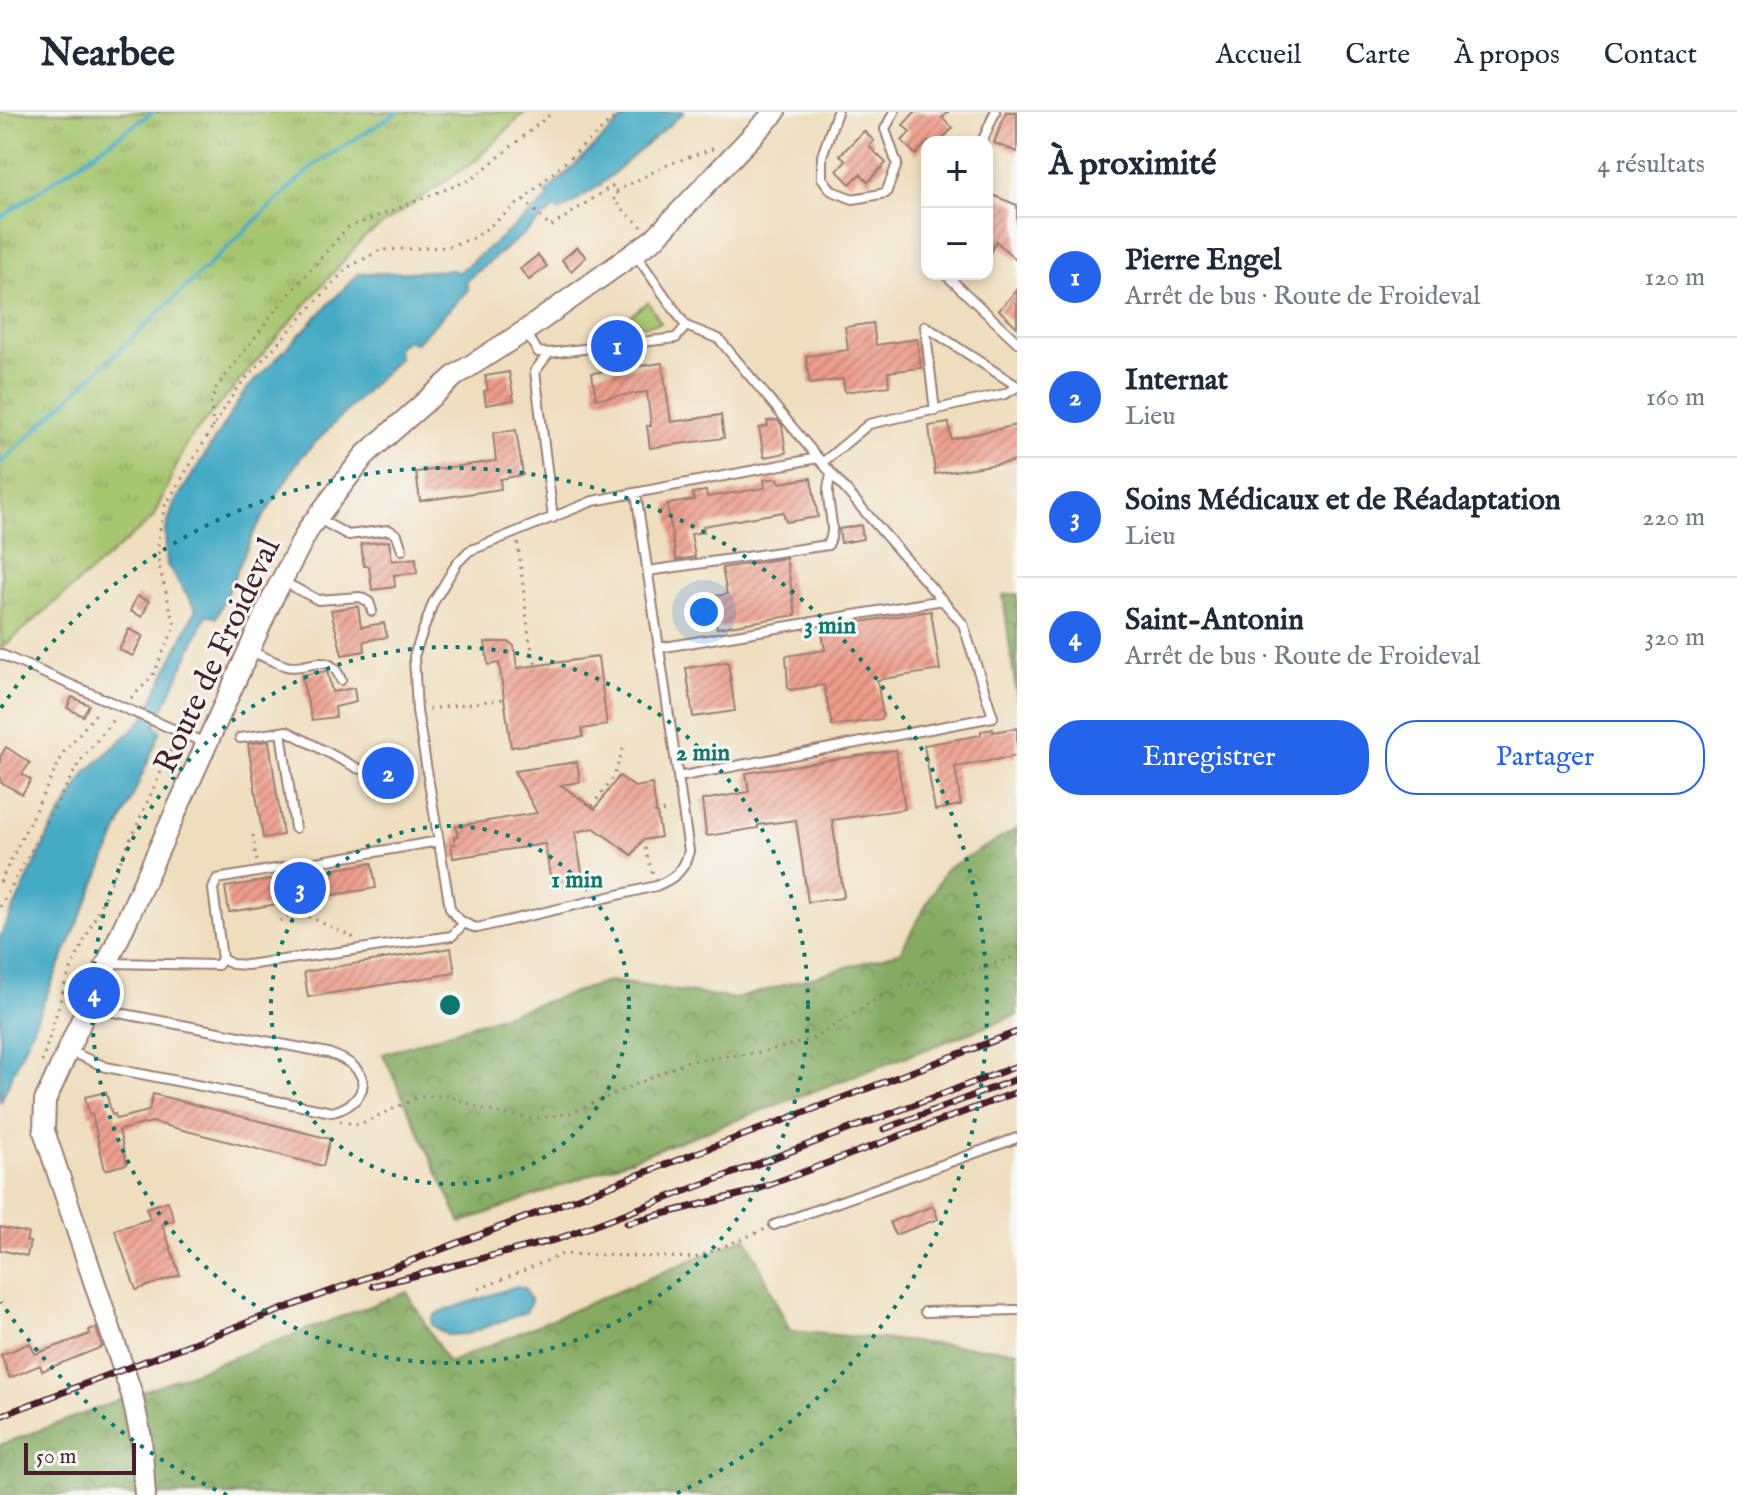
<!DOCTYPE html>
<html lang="fr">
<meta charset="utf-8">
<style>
:root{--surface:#fff;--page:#f2f2f3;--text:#1f2937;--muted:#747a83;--line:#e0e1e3;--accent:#2563eb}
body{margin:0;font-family:"IM FELL English",serif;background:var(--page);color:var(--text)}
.controls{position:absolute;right:24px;top:24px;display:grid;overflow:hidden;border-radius:16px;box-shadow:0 4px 12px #0003}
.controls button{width:72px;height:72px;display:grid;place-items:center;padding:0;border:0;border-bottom:2px solid var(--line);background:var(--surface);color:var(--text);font:40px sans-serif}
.scale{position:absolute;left:24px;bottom:20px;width:112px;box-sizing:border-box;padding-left:8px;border:4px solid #4a1f2b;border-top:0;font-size:22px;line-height:28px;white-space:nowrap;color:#4a1f2b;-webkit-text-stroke:6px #f6f6f2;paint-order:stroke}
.you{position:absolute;left:704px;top:500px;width:28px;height:28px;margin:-20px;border:6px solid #fff;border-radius:50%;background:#1a73e8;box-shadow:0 0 0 12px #1a73e833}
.badge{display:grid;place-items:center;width:52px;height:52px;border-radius:50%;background:var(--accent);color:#fff;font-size:26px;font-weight:700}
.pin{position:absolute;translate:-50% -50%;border:4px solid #fff;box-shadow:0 2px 8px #0006}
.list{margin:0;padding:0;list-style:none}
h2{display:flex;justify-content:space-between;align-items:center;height:104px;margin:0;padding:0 32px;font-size:34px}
h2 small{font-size:26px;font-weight:400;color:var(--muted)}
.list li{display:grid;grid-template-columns:52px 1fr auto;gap:24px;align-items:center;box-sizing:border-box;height:120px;padding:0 32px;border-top:2px solid var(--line)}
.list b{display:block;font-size:30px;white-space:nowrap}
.list p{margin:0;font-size:26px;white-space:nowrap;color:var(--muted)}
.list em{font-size:26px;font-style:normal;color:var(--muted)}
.actions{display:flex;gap:16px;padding:24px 32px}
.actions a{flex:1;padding:18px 0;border:2px solid var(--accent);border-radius:32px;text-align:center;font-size:28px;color:var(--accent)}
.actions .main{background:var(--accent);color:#fff}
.map{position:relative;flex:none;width:1017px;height:1383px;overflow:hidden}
header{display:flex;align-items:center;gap:48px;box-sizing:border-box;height:112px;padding:0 40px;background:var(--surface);border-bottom:2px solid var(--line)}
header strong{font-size:38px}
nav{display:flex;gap:44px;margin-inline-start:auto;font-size:28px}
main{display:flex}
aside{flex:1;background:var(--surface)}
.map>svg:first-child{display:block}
.grass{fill:url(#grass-tufts);stroke:#78724d;stroke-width:2}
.forest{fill:url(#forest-crowns);stroke:#686546;stroke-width:2}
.water{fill:#44aac4;stroke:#476478;stroke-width:2}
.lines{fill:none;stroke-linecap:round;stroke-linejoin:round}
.stream{stroke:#44aac4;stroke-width:4}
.building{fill:url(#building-hatch)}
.service-casing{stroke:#9c7e74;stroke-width:12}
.tertiary-casing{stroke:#9c7e74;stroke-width:24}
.path{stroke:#9c7e74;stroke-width:3;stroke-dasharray:2 6;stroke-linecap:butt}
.service{stroke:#fff;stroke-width:8}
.tertiary{stroke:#fff;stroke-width:20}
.rail-casing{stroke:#4a1f2b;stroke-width:7}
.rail{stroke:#f6f6f2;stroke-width:4;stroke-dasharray:12;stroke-linecap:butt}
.ring{fill:none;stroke:#0f766e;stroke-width:4;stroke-dasharray:4 8}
.labels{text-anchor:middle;stroke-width:6;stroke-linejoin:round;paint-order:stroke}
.street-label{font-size:32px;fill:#4a1f2b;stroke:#f6f6f2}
.centre{fill:#0f766e;stroke:#f6f6f2;stroke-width:4}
.ring-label{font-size:24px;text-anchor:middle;font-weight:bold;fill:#0f766e;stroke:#f6f6f2;stroke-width:6;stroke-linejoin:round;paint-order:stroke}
</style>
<header>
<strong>Nearbee</strong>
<nav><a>Accueil</a><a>Carte</a><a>À propos</a><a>Contact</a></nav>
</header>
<main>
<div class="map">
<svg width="1017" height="1383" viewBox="0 0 1017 1383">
<defs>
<pattern id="grass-tufts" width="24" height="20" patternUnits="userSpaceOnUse" patternTransform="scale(2)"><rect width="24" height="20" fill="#a7c66f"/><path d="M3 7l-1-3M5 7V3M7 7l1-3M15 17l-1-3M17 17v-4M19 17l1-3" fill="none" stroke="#8aa05b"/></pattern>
<pattern id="forest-crowns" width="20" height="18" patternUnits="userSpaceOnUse" patternTransform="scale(2)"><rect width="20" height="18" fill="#85ab62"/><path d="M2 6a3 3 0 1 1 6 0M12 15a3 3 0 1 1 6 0" fill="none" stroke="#6f8b51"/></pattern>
<pattern id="building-hatch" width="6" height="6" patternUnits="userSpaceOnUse" patternTransform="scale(2)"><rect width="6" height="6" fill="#ed9d8a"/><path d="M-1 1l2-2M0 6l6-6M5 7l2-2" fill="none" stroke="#c27f71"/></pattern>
</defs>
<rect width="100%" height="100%" fill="#f6f6f2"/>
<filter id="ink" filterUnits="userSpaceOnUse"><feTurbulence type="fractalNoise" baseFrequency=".0125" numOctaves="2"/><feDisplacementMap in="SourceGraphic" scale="16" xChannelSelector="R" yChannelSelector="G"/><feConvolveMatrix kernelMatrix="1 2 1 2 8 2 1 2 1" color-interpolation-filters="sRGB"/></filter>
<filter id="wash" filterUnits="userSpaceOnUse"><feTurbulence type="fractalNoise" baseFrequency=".006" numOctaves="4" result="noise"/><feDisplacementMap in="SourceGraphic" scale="32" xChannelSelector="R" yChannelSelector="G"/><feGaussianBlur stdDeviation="1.8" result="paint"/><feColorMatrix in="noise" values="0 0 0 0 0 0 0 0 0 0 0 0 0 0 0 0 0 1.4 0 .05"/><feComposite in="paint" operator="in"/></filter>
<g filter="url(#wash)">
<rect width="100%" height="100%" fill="#efdebe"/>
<!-- grass -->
<path class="grass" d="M0,0H525L476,48L363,126L187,330L153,406L1,537Z
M648,190L661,211L611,218Z"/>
<!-- forest -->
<path class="forest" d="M1017,482V588L1003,483Z
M1017,717V903L461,1111L383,942L609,869L735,887L900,840L946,757Z
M746,1125L790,1219L1017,1239V1383H0V1333L407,1180L448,1251Z"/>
<!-- water -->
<path class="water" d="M630,0H684L600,73L559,100L555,96L466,169L468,178L416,231L406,228L397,236L398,247L300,346L254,420L216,506L207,502L155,614L161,619L0,991V825L50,720L87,660L143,608L196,497L167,453L165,420L174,392L245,279L358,162L454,158L458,161L549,86L546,81Z
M517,1174L524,1176L531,1189L526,1200L467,1222L447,1223L432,1213V1206L438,1201Z"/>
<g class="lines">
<!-- stream -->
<path class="stream" d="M0,106L153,0
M0,352L314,53L398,0"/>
</g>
<g id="blocks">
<!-- building -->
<path class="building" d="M915,0H948L942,6L953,16L939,30H927L916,43L902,29L910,20L903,13Z
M1006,0H1017V40L994,31Z
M864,19L874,29L869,34L886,51L868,70L860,62L850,72L837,59L846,49L840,43Z
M987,81L1017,93V149L996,129L987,148Z
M577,135L586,145L571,159L562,148Z
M538,143L547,154L529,168L520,157Z
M1017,178V215L999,198Z
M873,211L876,233L917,227L921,256L888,260L889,274L845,280L843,267L810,272L806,244L848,238L845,215Z
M662,251L671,310L721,303L724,326L650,336L647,314H651L647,280L596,287L592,261Z
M509,260L514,288L486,293L484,279L488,278L485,264Z
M777,308L782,313L786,341L764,345L759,316L768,314L767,309Z
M949,311L951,327L1017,313V349L935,362L929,314Z
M516,318L523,363L500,367L501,377L420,389L416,360L496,349L493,321Z
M778,366L779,371L811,366L818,405L786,410L783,400L703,414L704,420L691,422L695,445L676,448L667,392L694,388L693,381L706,379L707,385L765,376L764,368Z
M861,413L863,427L841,431L839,417Z
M389,429L392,449L416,446L417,461L394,463L395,475L372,478L369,454H364L361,432Z
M786,446L796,503L717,516L711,485L727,482L722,456Z
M137,484L149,489L142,505L130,499Z
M358,494L361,515L384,511L387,525L364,529L365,539L342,543L331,498Z
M931,499L940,558L877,568L883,604L881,607L832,614L824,573L791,578L788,576L786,544L825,538L822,521L848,517L847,512Z
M129,517L143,524L133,544L119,538Z
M485,530H509L514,534L517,556L598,545L607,613L582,617L583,625L511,635L499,551L488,553Z
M728,550L735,599L693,605L686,556Z
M327,559L332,580L354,576L356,590L335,595L336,605L312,608L301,563Z
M72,585L89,593L83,604L67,596Z
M1017,616V644L955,655L961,693L935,698L924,633L981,623V619L993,617V620Z
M269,629L283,723L263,726L248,632Z
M6,635L30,651L22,662L31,668L22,682L0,670V645Z
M896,638L905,697L832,708L844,784L842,786L808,790L796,708L758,713V716L708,724L706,722L702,688L749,680L746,661Z
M402,648L405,669L374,673L371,652Z
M577,650L580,670L561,673L595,697L619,664L635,675L652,672L661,725L643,728L632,743L594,716L575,720L584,771L552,776L545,732L453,746L451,732H455L454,725L458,724L456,714L537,701L514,659Z
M372,751L376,776L229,800L225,775Z
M451,836L455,861L308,885L304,860Z
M106,980L112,1003L115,1002L116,1007L149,999L153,982L330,1027L323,1054L152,1010L119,1018L127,1052L105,1058L92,1002L89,1003L85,985Z
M168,1089L174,1108L162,1112L180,1163L136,1178L115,1118L150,1107L146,1096Z
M933,1094L938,1107L895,1123L890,1110Z
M0,1115L28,1121L26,1129L30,1130L27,1144L0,1138Z
M96,1216L102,1235L42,1259L40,1253L10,1266L1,1243L30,1231L35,1242L90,1222L89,1218Z"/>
</g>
</g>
<g filter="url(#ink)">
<use href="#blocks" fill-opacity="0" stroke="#9c7e74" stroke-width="2"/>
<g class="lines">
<defs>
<path id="service" d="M837,0L822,44V66L832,79L853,87L886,81L897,52L885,17L894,0
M982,30L995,0
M945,162L1017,230
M526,220L538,240L549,241L676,226L686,214L636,143
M549,241L535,259L553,406
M935,299L925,214L1017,274
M822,351L869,312L1005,282L1017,275
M636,381L689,739C684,759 675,766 656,774L477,816C464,812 457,808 450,796L417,599L414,544L433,491L457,451L469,439L593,389L818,346
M317,406L348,423L389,418L397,423L402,438
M648,459L828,433C840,412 820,386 832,362
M282,469L318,488L360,485L369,490L372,499
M659,536L943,488
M250,539C261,543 273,550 286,554C307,560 329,536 341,568
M0,542L205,631
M281,620L295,716
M240,626L287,619L359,657
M678,665L993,605L963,512L818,346L719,227L686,214
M439,729L217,767L213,777L222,847L232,852L247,853L452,824L464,811
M109,851L218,853L222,847
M69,939L106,955L332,1000C355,995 376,973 352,953C345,947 336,944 328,941L88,895
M774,1113L1017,1026
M925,1200L1017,1198"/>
<path id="tertiary" d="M145,1383L141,1326L132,1283L44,1019L45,989L273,485L309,416L365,343L456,263L525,219L654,127L775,0"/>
</defs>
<!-- service casing -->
<use href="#service" class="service-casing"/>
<!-- tertiary casing -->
<use href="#tertiary" class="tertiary-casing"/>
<!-- path -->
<path class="path" d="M616,79L669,52L715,36
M524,87L550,115L612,74L618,83L613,88L642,115
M213,316L211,292L216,276L278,195L347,116L472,67L553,0
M518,431L529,525L536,554
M131,586L152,565L175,514L159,454L158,426L165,394L237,276L347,156L381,138L447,135L476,125L524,87L621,0
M429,597L504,587
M592,694L614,664L624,634
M654,701L670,698
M253,723L257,750
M640,730L645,735L653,763
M0,770L64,640L99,598
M0,795L79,651L116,604
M280,809L293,800H299L355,826
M42,950L66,869L175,629
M340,1009L358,1013L419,985L448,983L485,998L532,1007L571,1001L688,949L762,940L813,927L889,879L985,855L1017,844
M479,1177L563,1142L695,1146L766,1117"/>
<!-- service -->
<use href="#service" class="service"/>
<!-- tertiary -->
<use href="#tertiary" class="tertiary"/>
<defs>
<path id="rail" d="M884,1017L1017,967
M627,1111L750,1080L1017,980
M373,1174L558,1127L1017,954
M0,1304L1017,920"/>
</defs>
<!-- rail casing -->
<use href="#rail" class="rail-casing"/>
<!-- rail -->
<use href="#rail" class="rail"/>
</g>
</g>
<!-- distance rings -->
<g class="ring">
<circle cx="450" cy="893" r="179"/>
<circle cx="450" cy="893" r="358"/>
<path d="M227 1383A538 538 0 0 1 1 1190M1 596A538 538 0 1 1 673 1383"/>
</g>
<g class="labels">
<!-- street labels -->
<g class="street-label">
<text transform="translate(216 543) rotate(-65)" y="11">Route de Froideval</text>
</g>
</g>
<circle cx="450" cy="893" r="12" class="centre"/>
<g class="ring-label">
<text x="830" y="521">3 min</text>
<text x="703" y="648">2 min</text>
<text x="577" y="775">1 min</text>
</g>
</svg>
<div class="controls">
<button>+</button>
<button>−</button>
</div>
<div class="scale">50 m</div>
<div class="you"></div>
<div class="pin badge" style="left:617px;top:234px">1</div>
<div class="pin badge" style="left:388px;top:661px">2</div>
<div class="pin badge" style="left:300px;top:776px">3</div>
<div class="pin badge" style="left:94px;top:881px">4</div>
</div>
<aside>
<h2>À proximité<small>4 résultats</small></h2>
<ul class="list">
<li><span class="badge">1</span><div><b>Pierre Engel</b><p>Arrêt de bus · Route de Froideval</p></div><em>120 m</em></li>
<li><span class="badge">2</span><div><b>Internat</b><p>Lieu</p></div><em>160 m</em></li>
<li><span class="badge">3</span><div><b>Soins Médicaux et de Réadaptation</b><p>Lieu</p></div><em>220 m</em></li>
<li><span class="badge">4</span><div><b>Saint-Antonin</b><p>Arrêt de bus · Route de Froideval</p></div><em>320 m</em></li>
</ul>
<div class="actions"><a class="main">Enregistrer</a><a>Partager</a></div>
</aside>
</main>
